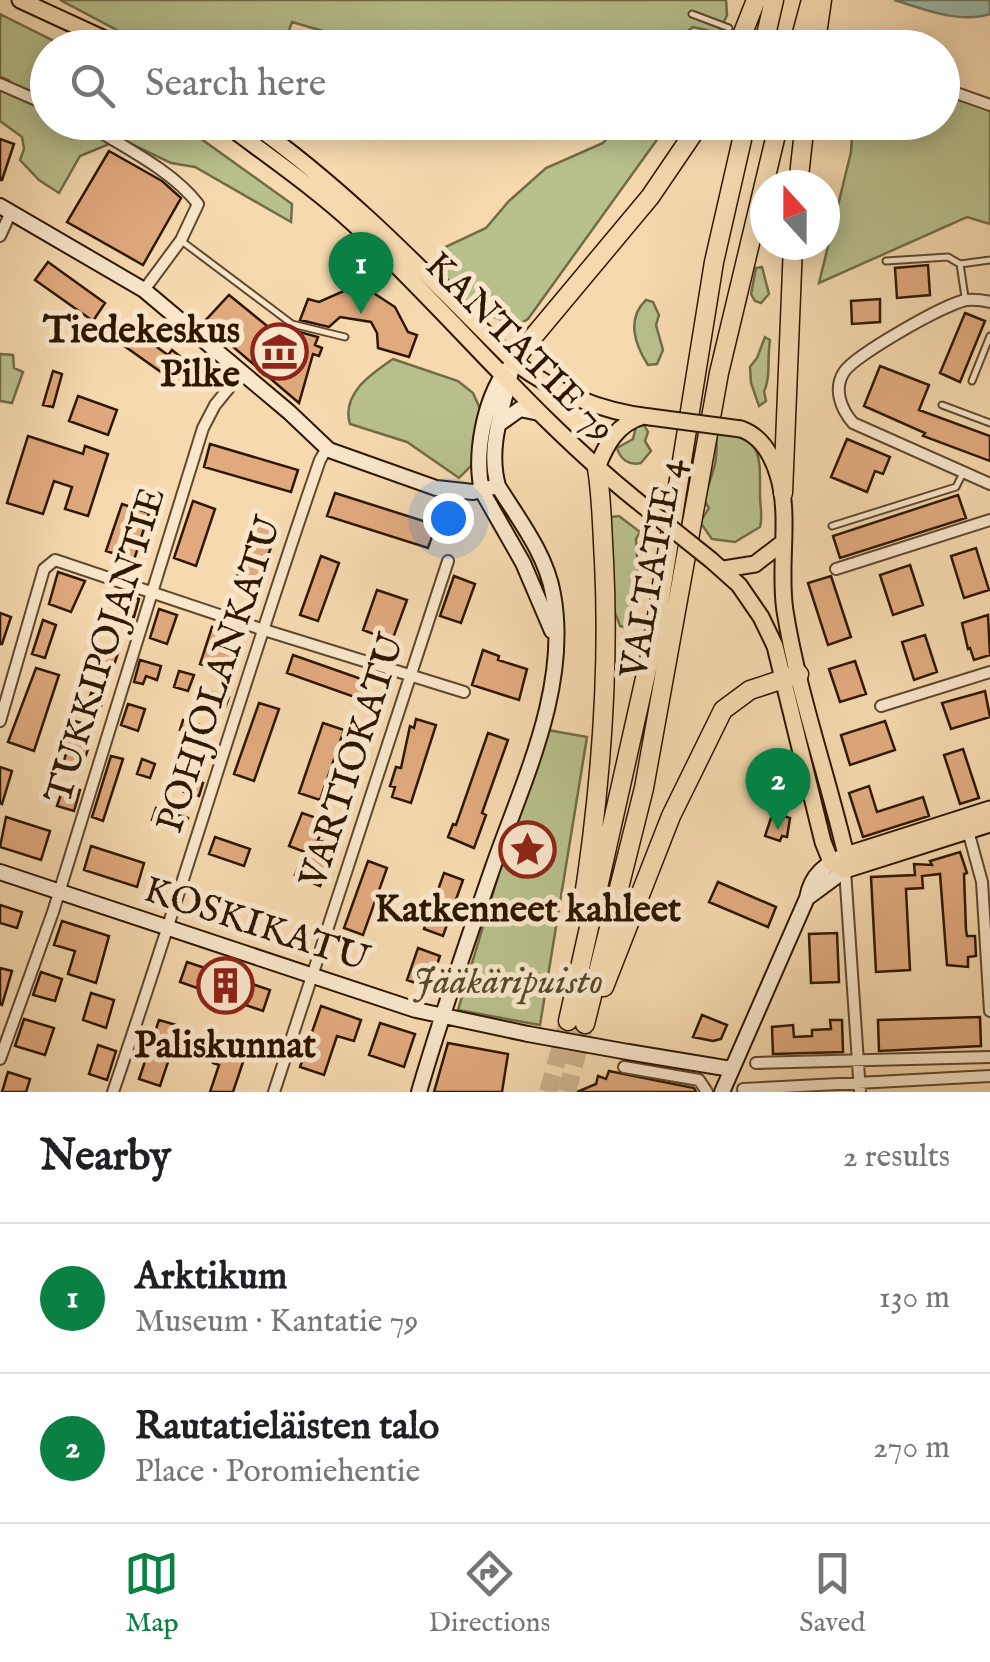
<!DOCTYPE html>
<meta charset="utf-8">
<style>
:root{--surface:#fff;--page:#f6f6f6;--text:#202124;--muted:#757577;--line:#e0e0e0;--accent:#0b8043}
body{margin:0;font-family:"IM FELL English",serif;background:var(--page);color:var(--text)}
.compass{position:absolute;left:750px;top:170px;width:90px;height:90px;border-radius:50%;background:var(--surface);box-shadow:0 5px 25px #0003;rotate:339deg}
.you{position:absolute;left:448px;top:518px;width:35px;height:35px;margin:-25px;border:8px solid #fff;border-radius:50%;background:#1a73e8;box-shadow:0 0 0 15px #1a73e833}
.badge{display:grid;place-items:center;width:65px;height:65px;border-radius:50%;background:var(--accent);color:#fff;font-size:32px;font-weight:700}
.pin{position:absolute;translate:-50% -82px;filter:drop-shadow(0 2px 5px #0008)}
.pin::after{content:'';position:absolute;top:52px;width:35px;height:30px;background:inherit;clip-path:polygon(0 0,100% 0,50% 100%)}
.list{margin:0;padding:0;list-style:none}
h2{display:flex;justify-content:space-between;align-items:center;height:130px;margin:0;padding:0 40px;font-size:42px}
h2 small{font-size:32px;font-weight:400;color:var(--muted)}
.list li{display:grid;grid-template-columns:65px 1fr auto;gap:30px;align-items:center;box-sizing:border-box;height:150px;padding:0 40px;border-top:2px solid var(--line)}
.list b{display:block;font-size:38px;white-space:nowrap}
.list p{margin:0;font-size:32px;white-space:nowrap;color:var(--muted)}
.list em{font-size:32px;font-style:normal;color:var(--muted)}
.icon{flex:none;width:55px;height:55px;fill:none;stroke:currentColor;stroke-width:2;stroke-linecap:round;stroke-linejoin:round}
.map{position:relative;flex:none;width:990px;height:1092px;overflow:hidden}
.search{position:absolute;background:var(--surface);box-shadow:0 5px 25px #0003;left:30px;right:30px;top:30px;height:110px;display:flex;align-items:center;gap:25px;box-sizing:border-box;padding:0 35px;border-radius:55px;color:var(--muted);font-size:38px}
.sheet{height:430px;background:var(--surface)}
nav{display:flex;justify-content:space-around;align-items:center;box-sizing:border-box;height:140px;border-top:2px solid var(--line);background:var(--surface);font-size:28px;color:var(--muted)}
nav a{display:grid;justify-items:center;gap:5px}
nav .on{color:var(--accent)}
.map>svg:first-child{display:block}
.green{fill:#b8c08d;stroke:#726c46;stroke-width:2.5}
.water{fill:#9dbaac;stroke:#707967;stroke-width:2.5}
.building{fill:#e1aa7e;stroke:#2d1700;stroke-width:2.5}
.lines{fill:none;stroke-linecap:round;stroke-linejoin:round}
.street-tunnel{stroke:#ceb28c;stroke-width:10;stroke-dasharray:10 5;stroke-linecap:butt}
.highway-tunnel{stroke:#ceb28c;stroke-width:18;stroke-dasharray:18 9;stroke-linecap:butt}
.lane-casing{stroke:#5f482c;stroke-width:9}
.street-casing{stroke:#5f482c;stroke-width:14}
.secondary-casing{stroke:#2d1700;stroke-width:18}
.primary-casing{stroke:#2d1700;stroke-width:19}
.highway-casing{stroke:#2d1700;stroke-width:21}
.lane{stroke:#f9e6cb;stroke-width:5}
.street{stroke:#f9e6cb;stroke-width:10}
.secondary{stroke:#f9e6cb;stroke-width:14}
.primary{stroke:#f6d9af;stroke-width:15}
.highway{stroke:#f6d9af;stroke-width:18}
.secondary-bridge-casing{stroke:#2d1700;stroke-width:18;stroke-linecap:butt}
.primary-bridge-casing{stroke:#2d1700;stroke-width:19;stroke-linecap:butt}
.secondary-bridge{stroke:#f9e6cb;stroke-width:14}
.primary-bridge{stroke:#f6d9af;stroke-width:15}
.labels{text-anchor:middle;stroke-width:10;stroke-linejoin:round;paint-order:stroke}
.poi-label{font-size:38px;font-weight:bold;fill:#2d1700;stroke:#f9e6cb}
.street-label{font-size:38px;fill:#2d1700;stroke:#f9e6cb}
.park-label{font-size:38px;font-style:italic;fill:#574a2a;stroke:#f9e6cb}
</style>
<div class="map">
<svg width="990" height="1092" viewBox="0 0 990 1092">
<rect width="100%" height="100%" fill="#f6d9af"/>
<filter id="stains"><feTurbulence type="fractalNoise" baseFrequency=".002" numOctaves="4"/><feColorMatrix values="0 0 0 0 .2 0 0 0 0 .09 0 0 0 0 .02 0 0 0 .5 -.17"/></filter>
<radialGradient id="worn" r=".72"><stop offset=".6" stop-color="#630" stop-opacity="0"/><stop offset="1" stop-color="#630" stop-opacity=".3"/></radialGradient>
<!-- green -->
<path class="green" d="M60,0H726L727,15L719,33L693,27L666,47H476L462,42L340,36L292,22L283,47L151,48Z
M0,14L66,47L48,48V122L179,123L292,204L291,222L195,167L171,163L121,139L80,156L59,193L39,180L20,160L24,149L22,137L0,121V83L8,80L0,76Z
M943,94L990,110V224L967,217L819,283L851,152L853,123L942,122Z
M620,123H669L528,319L518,325C485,317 436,289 441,249L486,228L509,201L546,168L603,143Z
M762,267L769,294L761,303L755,301L751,294L756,268Z
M646,300L653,302L659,315L656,325L663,350L657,364L648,365C635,345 626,319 646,300Z
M765,337L770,340C767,356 771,378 764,391L766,401L759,406L751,383L750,367L757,358Z
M0,354L13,355L14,368L23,372L12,403L0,401Z
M393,359L458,381L473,393L482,413L472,465L459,478L407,442L350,424C341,394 371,374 393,359Z
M644,425L648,432L645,441L651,451L641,463C629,466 620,459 617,448L633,439L636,427Z
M719,432C763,436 760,457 760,495C760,506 763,517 760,527L735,542L712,539L700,522L709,508L704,500C711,474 719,464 716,435Z
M619,516L640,532L636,539L638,577L628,623L624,627L620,626L614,610L610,517Z
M542,729L587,737L540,1025L458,1010Z"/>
<!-- water -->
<path class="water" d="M894,0H990V14C959,24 924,9 894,0Z"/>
<!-- building -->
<path class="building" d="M0,139L14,144L2,180H0Z
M109,151L162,181L181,198L143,265L67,222Z
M48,262L105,303L93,321L35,280Z
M928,265L930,295L897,298L895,268Z
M369,274L377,282L375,294L395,307L408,332L417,335L409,357L378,348L377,333L371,322L340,317L329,327L300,320L308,299L319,302L346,290L366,292Z
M229,295L272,330L294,337L296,331L318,337L315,345L322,348L319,356L313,354L299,403L204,322Z
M880,299V322L852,324L851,301Z
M965,313L985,321L960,382L940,373Z
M124,324L133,330L137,325L154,337L150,342L168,355L172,350L186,361L183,366L192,373L182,387L113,338Z
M880,366L929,385L919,410L990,436V461L923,436L925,433L864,406Z
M53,371L62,374L53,407L43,405Z
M78,396L117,410L108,435L69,421Z
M28,436L83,454L85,446L108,454L88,516L65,509L72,487L54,481L43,514L7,503Z
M847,439L890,457L883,474L875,471L867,492L831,477Z
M210,444L298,470L291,492L204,467Z
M335,493L436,525L428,548L327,516Z
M958,495L966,518L840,558L833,536Z
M193,501L215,509L196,566L174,558Z
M122,504L149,513L134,560L106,551Z
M256,523L277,530L257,587L236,579Z
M976,548L989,590L964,598L951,556Z
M321,556L339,563L318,621L300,615Z
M910,565L923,605L893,615L880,575Z
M58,572L85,581L71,612L49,604Z
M454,576L475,584L461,623L440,616Z
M831,576L851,637L828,645L808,583Z
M377,590L407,600L392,641L363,630Z
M125,594L139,599L134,617L119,612Z
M159,609L177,615L167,644L150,638Z
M0,613L11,617L2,644H0Z
M988,615L990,655L974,660L970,648L968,649L962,623Z
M43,620L56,625L45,658L32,654Z
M212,627L241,635L231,672L200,664Z
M925,635L937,672L914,680L902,642Z
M102,648L118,653L111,674L95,669Z
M483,650L499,656L498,660L527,669L519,700L472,685Z
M293,655L367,681L360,699L287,673Z
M140,660L161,666L157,680L146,676L143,684L134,682Z
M855,661L866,694L840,702L829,669Z
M36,668L59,675L34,751L8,742Z
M179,671L194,675L188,691L174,687Z
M985,691L990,717L951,729L942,703Z
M212,692L229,697L225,708L209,703Z
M91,693L104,697L97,719L84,714Z
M259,703L279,709L254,781L234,774Z
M128,704L145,709L138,731L121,725Z
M416,719L436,725L411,803L392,797L395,787L390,786L396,767L401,768L410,726L414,728Z
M71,720L85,724L79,743L89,746L81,770L63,764L73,731L69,729Z
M183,720L206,727L202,737L180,730Z
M885,721L895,750L850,765L841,735Z
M323,723L344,730L320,800L299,793Z
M488,733L508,740L482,813L486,815L474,848L448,837L453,824L456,825Z
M963,749L979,798L960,804L944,755Z
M111,756L123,759L103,821L92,817Z
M142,759L155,764L150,778L137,774Z
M0,767L12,771L2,804L0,803Z
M189,778L203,783L199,796L184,792Z
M64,785L80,790L74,811L57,806Z
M869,786L877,812L923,797L929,816L863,837L849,793Z
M156,808L188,818L184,830L152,820Z
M773,812L790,818L787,837L782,836L780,841L765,836Z
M302,813L322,820L321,823L324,824L318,840L336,846L320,886L295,875L305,852L289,846Z
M6,817L50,831L41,860L0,847Z
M215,837L250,849L244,866L209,854Z
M91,846L144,863L137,887L84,870Z
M960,852L967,873L964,874L966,930L967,936H975L976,956L968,957V967L947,965L940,874L922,876L923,888L906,889L910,970L876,972L871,877L915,875L914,864L932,865L930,861Z
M368,861L387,868L363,935L344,928Z
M444,873L463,880L443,936L424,929Z
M718,882L776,907L768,927L709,902Z
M0,905L22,912L17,928L0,923Z
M62,921L109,936L96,983L68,974L75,951L54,945Z
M837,933L839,982L811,983L809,934Z
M418,948L440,956L429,988L407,980Z
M187,962L270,990L263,1011L180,982Z
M0,968L12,971L2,1005L0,1004Z
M41,972L62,979L55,1001L33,995Z
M91,993L114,1000L106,1028L83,1020Z
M321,1006L361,1020L354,1041L337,1036L324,1075L300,1067Z
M702,1015L727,1025L721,1039L713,1041L693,1037Z
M980,1017L981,1046L879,1051L878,1020Z
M24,1019L54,1028L45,1055L15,1046Z
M159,1020L180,1026L160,1086L139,1079Z
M830,1020H842L843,1052L773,1054L772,1027L793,1025L794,1037L812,1036V1030L831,1029Z
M380,1023L415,1034L404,1067L369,1055Z
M448,1043L508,1054L502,1092H434Z
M226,1044L247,1050L233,1092H210L219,1065L213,1063L217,1052L223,1054Z
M98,1045L116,1051L107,1080L89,1074Z
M609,1071L694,1088L696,1092H577L596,1084L598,1076L606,1079Z
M8,1072L30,1079L26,1092H2Z"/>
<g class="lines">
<!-- street-tunnel -->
<path class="street-tunnel" d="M781,42L800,47"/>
<!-- highway-tunnel -->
<path class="highway-tunnel" d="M548,1092L568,1021
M567,1092L585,1024"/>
<defs>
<path id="lane" d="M692,14L729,28
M183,242L292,324L345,337
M886,261L948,257L960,264
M965,297L960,264L990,260
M972,381L990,336
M942,405L990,423
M832,526L956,487L962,475"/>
<path id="street" d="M0,84L48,105
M942,88L990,105
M84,122C121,146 171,169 198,204L181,240L144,290
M0,236L11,212
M990,302C982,300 975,299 966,300C945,304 855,355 844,372C833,389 841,409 853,423L990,484
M836,569L990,520
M881,706L990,672
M0,721L44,569L55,560L261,629L464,692
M967,827L982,882L990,1011
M845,870L860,1092
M0,1059L53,912L203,428L215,405L242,372
M756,1063L990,1057
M624,1067L699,1080L707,1092
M743,1089L990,1076
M113,1092C185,882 247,670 320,460L327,448
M274,1092L448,561"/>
<path id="secondary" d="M0,206L144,290L289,412L329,450L436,488L473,492L498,486
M506,370C484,401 474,454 482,491L523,563L552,631
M499,424L520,409L539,413
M0,872L416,1010L528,1034
M628,1052L731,1069
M419,1092C441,1016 467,942 493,867C523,781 570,687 553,594C546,554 519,520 498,486C486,443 506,403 513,361
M722,1092L807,898C811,875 825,864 846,855L845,870L807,898"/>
<path id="primary" d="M20,0L124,48
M223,122C268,156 315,188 356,226C452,316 534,418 636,500
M250,122C349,192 428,276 513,361C554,392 598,411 650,417
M741,429C761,436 772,455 778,475C791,516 778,567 785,611C798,693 827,774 846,855L990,809
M597,468C606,444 617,424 643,416
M711,560L739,585L761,617L775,646L823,842L831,862L845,870L990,824
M724,569L755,564L781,544"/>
<path id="highway" d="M737,48L756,0
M763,48L774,0
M798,48L811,0
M815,48L822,0
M798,185L805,122
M513,361L650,197L701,122
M783,493L793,245
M581,916C600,797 610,681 604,561C602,530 602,499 597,468
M604,987L671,816L723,710L750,690L799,674
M568,1021L652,647L714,262L746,122
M585,1024L644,788L719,373L779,122"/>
</defs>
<!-- lane casing -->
<use href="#lane" class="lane-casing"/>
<!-- street casing -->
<use href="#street" class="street-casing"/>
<!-- secondary casing -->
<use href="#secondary" class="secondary-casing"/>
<!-- primary casing -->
<use href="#primary" class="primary-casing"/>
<!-- highway casing -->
<use href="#highway" class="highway-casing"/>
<!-- lane -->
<use href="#lane" class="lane"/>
<!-- street -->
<use href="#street" class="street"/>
<!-- secondary -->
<use href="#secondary" class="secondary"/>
<!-- primary -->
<use href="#primary" class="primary"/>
<!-- highway -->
<use href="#highway" class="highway"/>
<defs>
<path id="secondary-bridge" d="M528,1034L628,1052"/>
<path id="primary-bridge" d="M650,417L741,429
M636,500L711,560"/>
</defs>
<!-- secondary-bridge casing -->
<use href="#secondary-bridge" class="secondary-bridge-casing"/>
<!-- primary-bridge casing -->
<use href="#primary-bridge" class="primary-bridge-casing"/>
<!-- secondary-bridge -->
<use href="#secondary-bridge" class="secondary-bridge"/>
<!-- primary-bridge -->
<use href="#primary-bridge" class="primary-bridge"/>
</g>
<!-- icons -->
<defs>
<symbol id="museum-ring" viewBox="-11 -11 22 22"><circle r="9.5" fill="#f9e6cb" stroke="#8f2418" stroke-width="1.5"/><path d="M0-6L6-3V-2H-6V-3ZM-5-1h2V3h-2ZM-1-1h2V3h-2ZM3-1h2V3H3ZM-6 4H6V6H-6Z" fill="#8f2418"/></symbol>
<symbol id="sight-ring" viewBox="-11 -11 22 22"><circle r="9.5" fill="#f9e6cb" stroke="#8f2418" stroke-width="1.5"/><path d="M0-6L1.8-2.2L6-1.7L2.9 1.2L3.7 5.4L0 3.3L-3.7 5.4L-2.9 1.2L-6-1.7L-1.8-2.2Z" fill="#8f2418"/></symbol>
<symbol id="building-ring" viewBox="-11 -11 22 22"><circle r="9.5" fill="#f9e6cb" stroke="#8f2418" stroke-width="1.5"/><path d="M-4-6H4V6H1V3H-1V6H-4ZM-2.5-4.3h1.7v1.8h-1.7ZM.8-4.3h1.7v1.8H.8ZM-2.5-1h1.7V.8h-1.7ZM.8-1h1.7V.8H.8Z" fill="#8f2418"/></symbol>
</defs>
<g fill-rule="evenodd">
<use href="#museum-ring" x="248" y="320" width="63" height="63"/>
<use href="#sight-ring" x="496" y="818" width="63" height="63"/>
<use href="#building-ring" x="194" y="954" width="63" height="63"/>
</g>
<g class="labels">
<!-- poi labels -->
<g class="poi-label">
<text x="240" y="342" text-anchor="end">Tiedekeskus<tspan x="240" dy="44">Pilke</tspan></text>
<text x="528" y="921">Katkenneet kahleet</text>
<text x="225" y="1057">Paliskunnat</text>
</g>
<!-- street labels -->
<g class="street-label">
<text transform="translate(521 346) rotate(45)" y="13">KANTATIE 79</text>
<text transform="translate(651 568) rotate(-80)" y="13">VALTATIE 4</text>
<text transform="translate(104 645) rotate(-73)" y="13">TUKKIPOJANTIE</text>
<text transform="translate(218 674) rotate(-72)" y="13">POHJOLANKATU</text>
<text transform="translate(351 760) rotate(-72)" y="13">VARTIOKATU</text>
<text transform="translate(257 923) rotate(18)" y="13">KOSKIKATU</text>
</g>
<!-- park labels -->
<g class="park-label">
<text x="508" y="993">Jääkäripuisto</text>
</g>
</g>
<rect width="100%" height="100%" filter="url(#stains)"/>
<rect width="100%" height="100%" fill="url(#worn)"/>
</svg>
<svg class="compass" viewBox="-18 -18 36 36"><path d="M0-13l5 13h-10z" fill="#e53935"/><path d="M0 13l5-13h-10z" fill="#757577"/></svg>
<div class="you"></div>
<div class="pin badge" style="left:361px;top:314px">1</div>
<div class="pin badge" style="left:778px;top:830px">2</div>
<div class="search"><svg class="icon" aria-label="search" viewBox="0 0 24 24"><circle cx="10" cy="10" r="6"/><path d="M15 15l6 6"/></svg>Search here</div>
</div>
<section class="sheet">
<h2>Nearby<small>2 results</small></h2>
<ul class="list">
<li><span class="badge">1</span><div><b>Arktikum</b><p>Museum · Kantatie 79</p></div><em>130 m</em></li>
<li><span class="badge">2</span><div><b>Rautatieläisten talo</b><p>Place · Poromiehentie</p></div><em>270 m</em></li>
</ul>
</section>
<nav>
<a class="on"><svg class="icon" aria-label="map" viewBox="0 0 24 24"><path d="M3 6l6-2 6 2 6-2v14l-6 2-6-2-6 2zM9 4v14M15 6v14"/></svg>Map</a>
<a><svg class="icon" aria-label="directions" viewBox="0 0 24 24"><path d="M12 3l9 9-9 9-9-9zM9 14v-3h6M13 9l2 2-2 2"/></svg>Directions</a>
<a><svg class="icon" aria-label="saved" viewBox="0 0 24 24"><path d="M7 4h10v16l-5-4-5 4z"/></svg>Saved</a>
</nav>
